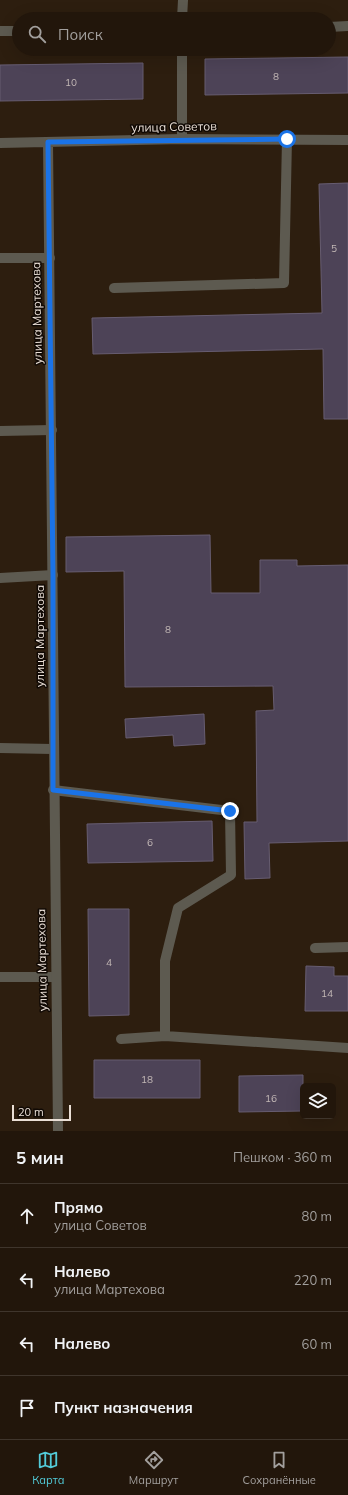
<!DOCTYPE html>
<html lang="ru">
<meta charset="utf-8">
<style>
:root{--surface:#22160b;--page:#2a1f14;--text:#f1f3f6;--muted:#a29f9d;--line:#3f352c;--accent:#52cbd9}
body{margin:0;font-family:Mulish,sans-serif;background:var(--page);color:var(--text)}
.controls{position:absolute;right:12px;bottom:12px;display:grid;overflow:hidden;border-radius:6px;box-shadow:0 4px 16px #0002}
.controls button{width:36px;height:36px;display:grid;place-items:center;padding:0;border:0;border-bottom:1px solid var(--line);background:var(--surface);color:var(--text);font:20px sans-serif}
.scale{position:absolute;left:12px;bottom:10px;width:59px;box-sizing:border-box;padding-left:4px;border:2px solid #eadfd6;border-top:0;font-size:11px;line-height:14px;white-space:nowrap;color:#eadfd6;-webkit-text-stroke:3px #100904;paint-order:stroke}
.stop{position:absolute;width:12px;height:12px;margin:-9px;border:3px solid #1a73e8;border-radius:50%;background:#fff}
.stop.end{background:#1a73e8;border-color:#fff;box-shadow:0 1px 4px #0008}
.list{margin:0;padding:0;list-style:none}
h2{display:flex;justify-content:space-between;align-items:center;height:52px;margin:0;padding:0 16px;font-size:17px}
h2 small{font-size:13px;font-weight:400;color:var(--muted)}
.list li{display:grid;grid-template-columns:26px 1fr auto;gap:12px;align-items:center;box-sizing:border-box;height:64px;padding:0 16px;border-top:1px solid var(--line)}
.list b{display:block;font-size:15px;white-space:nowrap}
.list p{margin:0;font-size:13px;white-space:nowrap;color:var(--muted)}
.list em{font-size:13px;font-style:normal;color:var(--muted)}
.icon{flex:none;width:22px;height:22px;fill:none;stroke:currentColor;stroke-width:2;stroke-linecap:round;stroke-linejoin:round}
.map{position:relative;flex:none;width:348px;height:1131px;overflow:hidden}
.search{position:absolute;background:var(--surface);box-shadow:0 4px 16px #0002;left:12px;right:12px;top:12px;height:44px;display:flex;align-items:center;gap:10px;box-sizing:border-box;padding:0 14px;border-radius:22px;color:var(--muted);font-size:15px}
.sheet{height:308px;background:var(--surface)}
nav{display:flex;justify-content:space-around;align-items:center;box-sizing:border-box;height:56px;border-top:1px solid var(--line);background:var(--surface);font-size:11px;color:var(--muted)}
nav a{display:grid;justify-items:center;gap:2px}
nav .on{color:var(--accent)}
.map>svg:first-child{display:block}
.building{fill:#4d4357;stroke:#675d71}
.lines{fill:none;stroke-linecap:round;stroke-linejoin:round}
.service{stroke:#5d5a50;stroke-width:10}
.minor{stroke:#5d5a50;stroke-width:10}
.route{stroke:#1a73e8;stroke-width:5}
.labels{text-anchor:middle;stroke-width:3;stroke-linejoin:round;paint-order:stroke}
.number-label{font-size:10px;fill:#c3b8b6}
.street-label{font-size:12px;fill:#eadfd6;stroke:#100904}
</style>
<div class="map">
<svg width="348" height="1131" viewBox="0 0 348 1131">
<rect width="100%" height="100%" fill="#2d1e0f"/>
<!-- building -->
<path class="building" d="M348,57V93L205,95V59Z
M143,63V99L0,101V65Z
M348,183V419H324L323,349L93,354L92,318L322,313L319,184Z
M210,535L211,593H260V560H297V566L348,565V841L269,843L270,878L245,879L244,822H257L256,711L274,710L273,686L125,687L124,571L66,572V537Z
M204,714L205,744L174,746L173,735L126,738L125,719Z
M212,821L213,861L88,863L87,824Z
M88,909H129V1015L89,1016Z
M306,966L334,967V976H348V1011H305Z
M94,1060H200V1098H94Z
M303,1075V1111L239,1112V1076Z"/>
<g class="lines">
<!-- service -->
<path class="service" d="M182,19L183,0
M329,27L348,26
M0,31H19
M182,139V49
M0,258H50
M114,288L284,283L287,139
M0,431L52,430
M0,578L53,575
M0,748L52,749
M53,790L230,811L231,875L178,908L165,961V1036
M315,948L348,947
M0,977H56
M121,1039L165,1036L348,1048"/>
<!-- minor -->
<path class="minor" d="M48,142C52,471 53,801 58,1131
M0,143L182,139L348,140"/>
</g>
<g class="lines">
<!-- route -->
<path class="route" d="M230,811L53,790V575L48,142L287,139"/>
</g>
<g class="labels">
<!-- number labels -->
<g class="number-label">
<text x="276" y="80">8</text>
<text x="71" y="86">10</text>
<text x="334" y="252">5</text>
<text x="168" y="633">8</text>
<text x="150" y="846">6</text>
<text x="109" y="966">4</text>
<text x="327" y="997">14</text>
<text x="147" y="1083">18</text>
<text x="271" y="1102">16</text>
</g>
<!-- street labels -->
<g class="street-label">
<text transform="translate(174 127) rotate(-1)" y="4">улица Советов</text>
<text transform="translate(37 313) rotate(-91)" y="4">улица Мартехова</text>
<text transform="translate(40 636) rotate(-90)" y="4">улица Мартехова</text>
<text transform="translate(42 960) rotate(-91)" y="4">улица Мартехова</text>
</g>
</g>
</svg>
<div class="controls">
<button><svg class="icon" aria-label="layers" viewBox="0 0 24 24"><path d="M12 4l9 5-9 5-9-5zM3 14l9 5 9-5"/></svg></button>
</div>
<div class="scale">20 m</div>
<div class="stop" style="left:287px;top:139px"></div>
<div class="stop end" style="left:230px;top:811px"></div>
<div class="search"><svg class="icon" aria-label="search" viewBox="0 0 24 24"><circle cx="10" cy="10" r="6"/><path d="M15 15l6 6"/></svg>Поиск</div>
</div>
<section class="sheet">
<h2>5 мин<small>Пешком · 360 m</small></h2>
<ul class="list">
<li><svg class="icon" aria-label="ahead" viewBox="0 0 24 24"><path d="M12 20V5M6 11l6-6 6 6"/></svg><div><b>Прямо</b><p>улица Советов</p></div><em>80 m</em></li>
<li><svg class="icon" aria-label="left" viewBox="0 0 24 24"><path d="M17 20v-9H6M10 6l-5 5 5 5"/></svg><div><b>Налево</b><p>улица Мартехова</p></div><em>220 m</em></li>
<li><svg class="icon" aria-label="left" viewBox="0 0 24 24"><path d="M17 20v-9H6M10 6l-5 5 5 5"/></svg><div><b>Налево</b></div><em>60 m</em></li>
<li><svg class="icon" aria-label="arrive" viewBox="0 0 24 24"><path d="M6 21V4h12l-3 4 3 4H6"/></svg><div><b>Пункт назначения</b></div></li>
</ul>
</section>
<nav>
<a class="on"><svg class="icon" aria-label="map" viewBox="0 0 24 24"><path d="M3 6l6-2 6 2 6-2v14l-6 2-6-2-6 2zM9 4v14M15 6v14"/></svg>Карта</a>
<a><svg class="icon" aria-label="directions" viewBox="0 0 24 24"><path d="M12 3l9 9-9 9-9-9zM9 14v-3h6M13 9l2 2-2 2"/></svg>Маршрут</a>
<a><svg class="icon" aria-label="saved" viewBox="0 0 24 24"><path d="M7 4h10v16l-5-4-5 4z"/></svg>Сохранённые</a>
</nav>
